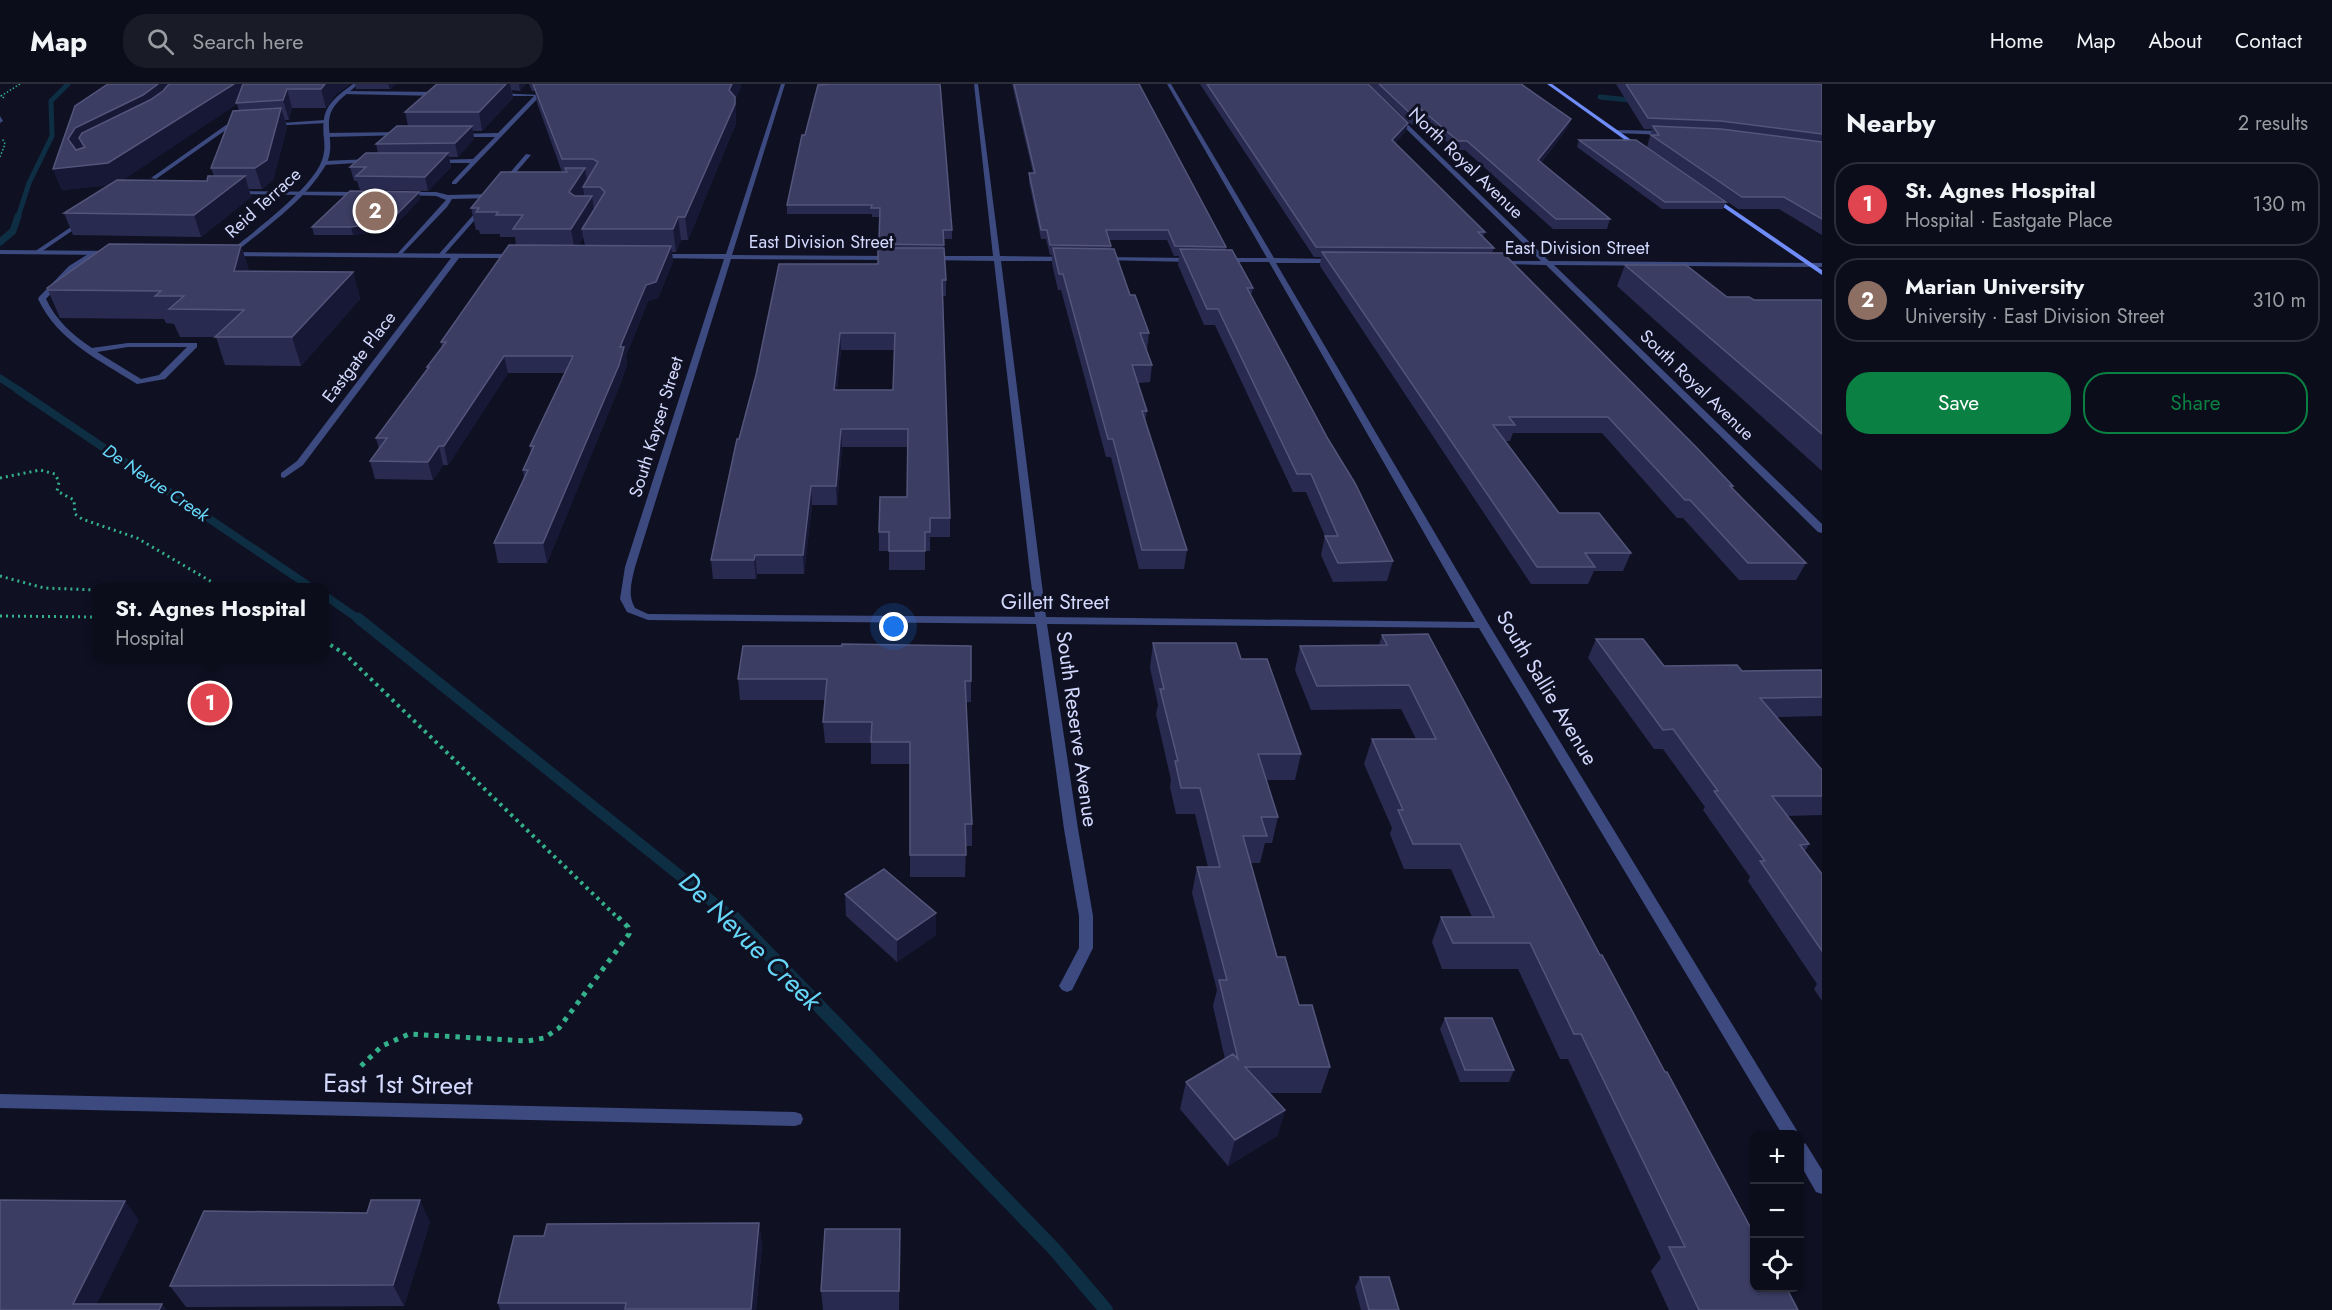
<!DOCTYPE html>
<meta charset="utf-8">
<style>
:root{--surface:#0b0d1a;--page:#191b27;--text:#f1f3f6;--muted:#9a9ca2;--line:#2b2d39;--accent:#0b8043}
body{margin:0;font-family:Jost,sans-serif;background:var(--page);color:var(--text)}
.controls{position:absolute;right:18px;bottom:18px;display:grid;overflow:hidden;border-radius:12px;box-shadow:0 2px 4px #0004}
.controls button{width:54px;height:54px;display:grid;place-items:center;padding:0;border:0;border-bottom:2px solid var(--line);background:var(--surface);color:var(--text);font:30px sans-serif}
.you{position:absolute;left:894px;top:543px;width:21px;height:21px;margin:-15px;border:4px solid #fff;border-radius:50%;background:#1a73e8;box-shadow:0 0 0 9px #1a73e833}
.badge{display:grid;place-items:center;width:39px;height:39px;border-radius:50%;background:var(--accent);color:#fff;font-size:20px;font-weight:700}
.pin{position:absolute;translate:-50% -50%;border:3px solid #fff;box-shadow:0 2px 6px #0006}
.popup{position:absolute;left:92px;top:499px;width:237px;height:78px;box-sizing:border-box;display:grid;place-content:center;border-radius:12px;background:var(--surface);filter:drop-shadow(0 2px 4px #0005);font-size:20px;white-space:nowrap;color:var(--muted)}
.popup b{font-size:22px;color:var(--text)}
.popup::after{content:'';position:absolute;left:50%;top:100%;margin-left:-12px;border:12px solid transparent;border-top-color:var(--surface)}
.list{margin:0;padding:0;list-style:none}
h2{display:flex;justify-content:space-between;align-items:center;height:78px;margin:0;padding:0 24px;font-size:26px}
h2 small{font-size:20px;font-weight:400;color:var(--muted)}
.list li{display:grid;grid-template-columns:39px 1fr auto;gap:18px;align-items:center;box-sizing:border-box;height:84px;margin:0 12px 12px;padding:0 12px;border:2px solid var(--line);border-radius:24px}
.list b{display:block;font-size:22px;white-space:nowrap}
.list p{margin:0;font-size:20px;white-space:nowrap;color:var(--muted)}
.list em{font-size:20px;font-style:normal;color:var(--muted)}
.actions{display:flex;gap:12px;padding:18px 24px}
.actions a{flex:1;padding:14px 0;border:2px solid var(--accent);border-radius:24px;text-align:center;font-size:21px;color:var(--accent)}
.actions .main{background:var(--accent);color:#fff}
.icon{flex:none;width:33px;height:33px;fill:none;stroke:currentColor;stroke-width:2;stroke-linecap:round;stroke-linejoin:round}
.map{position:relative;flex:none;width:1822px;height:1226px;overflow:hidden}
header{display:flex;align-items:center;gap:36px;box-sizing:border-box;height:84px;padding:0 30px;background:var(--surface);border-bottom:2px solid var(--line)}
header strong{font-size:28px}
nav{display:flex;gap:33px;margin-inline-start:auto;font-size:21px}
.search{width:420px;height:54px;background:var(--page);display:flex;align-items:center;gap:15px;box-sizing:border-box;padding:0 21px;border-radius:24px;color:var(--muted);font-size:22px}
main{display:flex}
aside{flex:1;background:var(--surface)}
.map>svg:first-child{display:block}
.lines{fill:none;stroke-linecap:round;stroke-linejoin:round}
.stream-far4{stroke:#0e2e43;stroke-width:5}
.stream-far3{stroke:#0e2e43;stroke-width:7}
.stream-far2{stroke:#0e2e43;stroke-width:8}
.stream-far1{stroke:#0e2e43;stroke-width:11}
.stream{stroke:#0e2e43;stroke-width:14}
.path-far3{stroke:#34b08b;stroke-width:1.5;stroke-dasharray:1.5 2;stroke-linecap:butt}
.path-far2{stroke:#34b08b;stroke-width:3;stroke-dasharray:2 4;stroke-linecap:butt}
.path-far1{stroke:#34b08b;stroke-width:4;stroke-dasharray:3 4.5;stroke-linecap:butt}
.path{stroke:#34b08b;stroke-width:5;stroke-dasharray:4.5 6;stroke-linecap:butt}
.lane{fill:#3c4a80;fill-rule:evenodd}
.street{fill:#3c4a80;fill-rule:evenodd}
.secondary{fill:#6f8cf9;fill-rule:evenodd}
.wall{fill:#292a50;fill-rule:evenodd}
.shaded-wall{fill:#171836}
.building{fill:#3b3d63;stroke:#53557b;stroke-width:1.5;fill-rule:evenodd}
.labels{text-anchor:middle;stroke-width:6;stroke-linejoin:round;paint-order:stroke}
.far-street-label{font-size:18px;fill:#d3d9fd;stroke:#0f1123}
.far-water-label{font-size:18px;font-style:italic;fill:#66d7f8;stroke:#0f1123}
.street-label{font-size:21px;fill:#d3d9fd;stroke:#0f1123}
.near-street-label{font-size:26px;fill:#d3d9fd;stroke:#0f1123}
.near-water-label{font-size:27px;font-style:italic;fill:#66d7f8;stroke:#0f1123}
</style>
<header>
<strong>Map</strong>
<div class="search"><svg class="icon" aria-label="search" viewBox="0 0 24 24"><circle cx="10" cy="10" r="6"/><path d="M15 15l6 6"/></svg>Search here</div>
<nav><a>Home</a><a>Map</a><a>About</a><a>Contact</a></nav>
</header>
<main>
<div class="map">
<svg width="1822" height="1226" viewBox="0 0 1822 1226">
<rect width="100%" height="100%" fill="#0f1123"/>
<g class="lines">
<!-- stream-far4 -->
<path class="stream-far4" d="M1600,13L1639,17
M18,133L29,99L52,52L51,17L68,0"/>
<!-- stream-far3 -->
<path class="stream-far3" d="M0,158L13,147L18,132
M0,294L20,307"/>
<!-- stream-far2 -->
<path class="stream-far2" d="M18,306L312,504
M324,511L360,536"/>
<!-- stream-far1 -->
<path class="stream-far1" d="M358,534L734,835"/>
<!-- stream -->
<path class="stream" d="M733,833L1054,1165L1106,1226"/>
<!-- path-far3 -->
<path class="path-far3" d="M4,14L1,12L20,0
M0,73L5,60L2,54"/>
<!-- path-far2 -->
<path class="path-far2" d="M0,394L40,386L55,390L59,398L57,407L74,416L75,430L82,435L137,454L212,498L206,504
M0,492L44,504L96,506
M0,532L96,533"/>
<!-- path-far1 -->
<path class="path-far1" d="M324,557L345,570L619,835"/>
<!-- path -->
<path class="path" d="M361,982L382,962L409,950L527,957L544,954L559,944L629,850L628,843L618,833"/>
<!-- lane -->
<path class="lane" d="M344,7L442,8L445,10L442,12L342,10Z
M494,9L541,11L456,100H452V98L470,79H436L434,76L473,75L495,53H459L457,50L498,49L534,12H496Z
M0,32L3,37L0,39Z
M325,36L327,39L270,42L267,40Z
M244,38L246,41L230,43L156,95L151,94L226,41Z
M403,48L405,51L326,53L323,51L326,49Z
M526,70L531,71L505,101H501V99Z
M371,75L373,78L324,81L321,79L324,77Z
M235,107L362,108L365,110L362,112L233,110Z
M403,108H436L448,111L492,110L495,112L492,114L452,115L447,123L399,173L397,172V170L446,116L436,112L401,111Z
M482,121L487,122L443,172H439V170Z
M83,135L88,136L38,170H34V168Z
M93,167L95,168V170L67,191L46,215C56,236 72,251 92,264L128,259H197V263L165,295L137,300C99,276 58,257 38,215L39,213L69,182ZM128,263H187L159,291L141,295L97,268Z"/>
<!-- street -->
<path class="street" d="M353,0H358C350,8 338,15 332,26C323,44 338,62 324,84C303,118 266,143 236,168L518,170L521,172L518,174H459L303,381L284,394L281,393V389L297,377L451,174L229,172L226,170C252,149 305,110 320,81C329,62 321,52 324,35C326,19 341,9 353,0Z
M781,0H785L732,171L893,172L896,174L893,176L731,175L635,483C632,496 627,511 635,524L648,530L1035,533L994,177L928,176L925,174L928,172H993L974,0H978L1000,172L1067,173L1070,175L1067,177H1001L1046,533L1475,538L1269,178H1222L1219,176L1222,174H1267L1167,0H1171L1274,174L1337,175L1340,177L1337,179H1276L1489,541L1799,1050H1782L1479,544L1047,540L1078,745L1093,832V864L1072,906L1067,908L1062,906L1059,902L1079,864V832L1064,745L1036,540L648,536L627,528L620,515L625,483L724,175L658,174L655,172L658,170H726Z
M1394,31H1398L1549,177L1822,179V183L1554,181L1822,440V449L1818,448L1546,181L1496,180V178L1498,177H1541L1394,33Z
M1617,46L1667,47L1670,49L1667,51L1615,49Z
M0,166L113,167L116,169L113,171L0,170Z
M1102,173L1193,174L1196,176L1193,178L1100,176L1099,175Z
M0,1010L795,1028L801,1030L803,1035L801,1040L795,1042L0,1024Z
M1800,1057L1806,1060L1822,1086V1110L1816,1108L1800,1080Z"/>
<!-- secondary -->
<path class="secondary" d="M1547,0H1552L1644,65L1639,66Z
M1712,111L1822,186V191L1710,114L1709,113Z"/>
</g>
<!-- wall -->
<path class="wall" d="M350,0L335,11L326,24H292L289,36H285L287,43L273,96L262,105H249L251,113L201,153L73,151L64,129L109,101L62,106L53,85L75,22ZM237,20L239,27L211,84L214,92L207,97L122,96Z
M355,0H396L390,5H356Z
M437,0H526L520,7L512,6L513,14L482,47H473L474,55L458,73H449L451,83L428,107L360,106L357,97H354L350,83L378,69L376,60L408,42L405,28Z
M529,0H741V2L735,16L736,39L688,156H681L676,168H672L673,177L658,214L648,217L626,272L627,280L621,298L547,479H498L494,459L524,394L523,386L531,369L530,362L565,289H508L448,381H443L433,396L375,395L370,377L379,365L376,354L428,285L427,283L442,263L441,258L516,161L515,153H500V150H480L479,146H476L471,124L562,88L537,19L535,7H532ZM583,153L585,161H579Z
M1012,0H1139L1226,163V166L1253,204L1251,212L1393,477L1387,497L1333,498L1321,471L1325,452L1306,408H1293L1215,241H1204L1178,181L1179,172H1174L1167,156H1109L1111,162V165L1130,211L1149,249L1147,266H1146L1152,281L1150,298L1138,299L1147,327L1145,337L1187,466L1184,485H1139L1111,373H1106L1061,206H1058L1052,180V171H1050L1046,155H1041L1029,98V89H1033Z
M1200,0H1368L1408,39L1406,47L1395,59L1485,148L1483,153L1494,164L1492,169L1733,402L1732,404L1806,479L1796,496H1739L1683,434H1677L1602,349H1513L1510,357H1505L1559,429L1631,469L1623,487H1594L1588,500H1531L1320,182L1321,173H1314Z
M1369,0H1521L1571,35L1568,43L1541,79L1610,135L1607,145H1553L1465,66H1456L1420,33L1412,41Z
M1616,0H1822V151L1779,125H1738L1647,63L1652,45H1644Z
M805,51L952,146V155H943L946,196V212H943L950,434V453H930V467H925V486H889V467H879V448L907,413L908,363H842L837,421H812L804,490H757L756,495H713L711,476L739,355L878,180L879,133H872V130H787V121ZM841,266H894L893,306H837Z
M1579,56L1726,118L1723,125H1662L1577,63Z
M420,115L391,146L353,151H314L312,143Z
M241,161L249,187L353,188L360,215L301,282L225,281L216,253H180L174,240L166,239L164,235L60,234L47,204Z
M1625,181L1727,213L1754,216H1822V387L1617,202Z
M1382,551L1755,1203L1798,1226H1669L1651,1187L1661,1174L1568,975H1560L1518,885H1442L1432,858L1441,833H1472L1451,785H1404L1390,750L1392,744L1364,680L1372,655H1416L1401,625L1311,626L1295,586L1300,562L1379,561Z
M1596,555L1664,582L1742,587L1822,586V632L1777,633L1822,686V731L1787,732L1809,760L1805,767L1822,790V917L1814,905L1817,900L1748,797L1750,793L1703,726L1705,723L1663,665H1654L1588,574Z
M1153,559L1241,575L1301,670L1295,696H1266L1278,733L1272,759H1265L1260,779H1250L1277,873L1299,921L1330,983L1321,1009H1269L1285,1026L1277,1052L1228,1082L1180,1025L1186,998L1225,975L1213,922L1217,906L1192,809L1197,783H1208L1195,730H1176L1170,703L1171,696L1156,630L1158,621L1150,584Z
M743,562L971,597V618H966L972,740V762H966L965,793H910V680H871V659H825L823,638L825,616H740L738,595Z
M845,810L936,829V851L897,878L846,832Z
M1445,934L1514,986L1509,998H1460L1440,945Z
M430,1138L404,1222L186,1223L170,1202Z
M759,1139L762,1161L756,1226H500L498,1219L544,1152Z
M900,1145L899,1226H823L821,1207Z
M1360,1193L1399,1226H1361L1355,1203Z"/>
<!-- shaded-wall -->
<path class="shaded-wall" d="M158,0H175L176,4L79,54L83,64L76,75L68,55L75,44Z
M234,0H249L236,19L237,20L116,101L62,106L53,85Z
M325,0H350L335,11L326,24L321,5Z
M388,0H396L390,5Z
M506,0H510L513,14L482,47L479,28Z
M519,0H526L520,7Z
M732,0H741V2L735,16L736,39L688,156L685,133Z
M287,5L292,24L289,36L283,16Z
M281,24L287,43L273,96L262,105L255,84Z
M1421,25L1420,33L1412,41L1414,33Z
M1571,35L1568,43L1535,86L1538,76Z
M1408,39L1406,47L1390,64L1392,56Z
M472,42L474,55L458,73L455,59Z
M448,69L451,83L428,107L425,93Z
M585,84L588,103H583L584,111L573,129L569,108Z
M245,92L251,113L201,153L194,131Z
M419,108L420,115L391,146L353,151L351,143Z
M592,112L595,133L582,145L583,153L575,168L571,145Z
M678,133L681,156L676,168L673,145Z
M241,161L249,187H234Z
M671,162L673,177L658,214L648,217L626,272L627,280L621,298L547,479L543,459L620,263L646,201Z
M353,188L360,215L301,282L292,253Z
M840,249L841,266L835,323L834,306Z
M504,272L508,289L448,381L444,362Z
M841,345L842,363L837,421L836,402Z
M439,362L443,381L433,396L428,378Z
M811,402L812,421L804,490L803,471Z
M755,471L757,490L756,495L754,476Z
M936,829V851L897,878V856Z
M1285,1026L1277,1052L1228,1082L1235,1056Z
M420,1116L430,1138L404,1222L393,1201Z
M125,1117L139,1136L94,1226L73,1220Z
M759,1139L762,1161L756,1226H751Z
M162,1220L167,1226H159Z"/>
<!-- building -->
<path class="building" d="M108,0H158L143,11L75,44L68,55L76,66L85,63L79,54L82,49L150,16L163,7L169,0H234L108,79L53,85L75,22Z
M243,0H325L321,5H287L283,16L236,19Z
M437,0H506L479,28H405Z
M533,0H732L729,6L735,13V20L685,133H678L673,145H582L605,108L600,103H583L598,78L593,75H562Z
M831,0H940L952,146H943L944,161L879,160L880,124H871L872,121H787L802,51H805L818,1Z
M1014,0H1139L1226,163L1175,162L1168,146H1106L1111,162L1050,161L1047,146H1041L1029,89H1035Z
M1207,0H1368L1408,39L1392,56L1485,148H1478L1494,164L1316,163Z
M1379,0H1521L1571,35L1538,76L1610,135H1556L1467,57H1458L1421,25L1414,33Z
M1626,0H1822V50L1721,37L1648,34Z
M281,24L267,76L255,84H211L233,27Z
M397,42H472L455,59L376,60Z
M1653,42L1721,45L1822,58V135L1784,113H1742L1651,51H1659Z
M1579,56H1636L1726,118H1665Z
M366,69H448L425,93L356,92L366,83H350Z
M565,84H585L569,108L575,112H592L571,145H513L523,131H496L498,128H476L479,124H471L501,88H567Z
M208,92H245L194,131L64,129L117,96L207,97Z
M350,107L419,108L389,138L351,143H312Z
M109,160L241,161L234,187L353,188L292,253H215L244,226L169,225L184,212H155L161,207L49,206L47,204Z
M509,161L671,162L656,198L646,201L620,263H624L619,281L543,459H494L528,386H523L534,362H530L573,272H504L444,362H439L428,378L370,377L387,354H376L429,283H427L446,258H441Z
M878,164H944L946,196H942L950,434H930V448H925V467H889V448H879L880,413H907L908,345H841L836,402H811L803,471H755L754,476H711L737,355H739L756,291L779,180H878ZM840,249H895L893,306H834Z
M1053,164L1114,165L1130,211H1135L1149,249H1140L1152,281H1132L1147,327H1142L1187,466H1142L1113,355H1108L1063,190H1059Z
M1180,165L1232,166L1253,204H1247L1328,355L1355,399L1393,477L1338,479L1325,452H1338L1311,390H1297L1218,225H1207Z
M1322,168L1503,169L1696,363L1733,402H1730L1806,479H1748L1690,416H1685L1608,333H1509L1515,341H1493L1559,429H1599L1631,469H1585L1595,483H1537Z
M1625,181H1686L1727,213H1749L1754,216H1822V350Z
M1428,550L1600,871H1602L1665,988H1667L1755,1152V1203H1786L1798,1226H1699L1669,1163H1685L1581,950H1574L1530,859H1453L1441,833H1494L1460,760H1413L1398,726H1403L1372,655H1436L1409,601L1317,602L1300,562L1387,561L1382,551Z
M1596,555H1643L1664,582L1737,581L1742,587L1822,586V613L1760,614L1822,686V712H1772L1809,760L1800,761L1822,790V867L1760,777H1765L1714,707H1718L1673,645L1663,646Z
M1153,559H1236L1241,575H1267L1301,670H1258L1278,733H1261L1267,752H1243L1277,873H1285L1299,921H1312L1330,983H1245L1285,1026L1235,1056L1186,998L1233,970L1238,975L1219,896H1227L1197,783H1220L1200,704H1181L1175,677H1178L1160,605H1164Z
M842,560L971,562V597H965L972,740H965L966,771H910V658H871L872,638H823L827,595H738L743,562H842Z
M884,785L936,829L897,856L845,810Z
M1445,934H1492L1514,986H1465Z
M0,1116L125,1117L73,1220H162L159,1226H0Z
M371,1116H420L393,1201L170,1202L204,1127L367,1129Z
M759,1139L751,1225H625L626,1219H498L514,1152H544L547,1140Z
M825,1145H900L899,1207H821Z
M1360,1193H1389L1399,1226H1369Z"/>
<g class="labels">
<!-- far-street labels -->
<g class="far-street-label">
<text transform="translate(1466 79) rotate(44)" y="6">North Royal Avenue</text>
<text transform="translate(263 119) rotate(-42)" y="6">Reid Terrace</text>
<text x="821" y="164">East Division Street</text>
<text x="1577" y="170">East Division Street</text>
<text transform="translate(359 273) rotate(-53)" y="6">Eastgate Place</text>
<text transform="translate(1697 301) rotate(44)" y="6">South Royal Avenue</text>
<text transform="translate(656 343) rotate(-73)" y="6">South Kayser Street</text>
</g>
<!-- far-water labels -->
<g class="far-water-label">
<text transform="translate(156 399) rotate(34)" y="6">De Nevue Creek</text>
</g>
<!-- street labels -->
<g class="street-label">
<text x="1055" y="525">Gillett Street</text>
<text transform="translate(1547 604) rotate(59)" y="7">South Sallie Avenue</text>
<text transform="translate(1077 645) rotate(82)" y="7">South Reserve Avenue</text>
</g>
<!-- near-street labels -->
<g class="near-street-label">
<text transform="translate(398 1000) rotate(1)" y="9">East 1st Street</text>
</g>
<!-- near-water labels -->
<g class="near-water-label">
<text transform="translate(750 857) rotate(44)" y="9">De Nevue Creek</text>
</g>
</g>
</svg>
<div class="controls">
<button>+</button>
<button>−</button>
<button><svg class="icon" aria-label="locate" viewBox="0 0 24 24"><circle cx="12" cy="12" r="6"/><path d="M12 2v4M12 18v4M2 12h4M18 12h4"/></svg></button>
</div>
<div class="you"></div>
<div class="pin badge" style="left:210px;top:619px;background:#e0444e">1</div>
<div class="popup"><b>St. Agnes Hospital</b>Hospital</div>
<div class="pin badge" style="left:375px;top:127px;background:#8d6e63">2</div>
</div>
<aside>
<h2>Nearby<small>2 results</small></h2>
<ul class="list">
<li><span class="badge" style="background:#e0444e">1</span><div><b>St. Agnes Hospital</b><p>Hospital · Eastgate Place</p></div><em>130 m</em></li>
<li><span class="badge" style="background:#8d6e63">2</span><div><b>Marian University</b><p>University · East Division Street</p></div><em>310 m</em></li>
</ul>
<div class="actions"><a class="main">Save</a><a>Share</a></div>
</aside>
</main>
